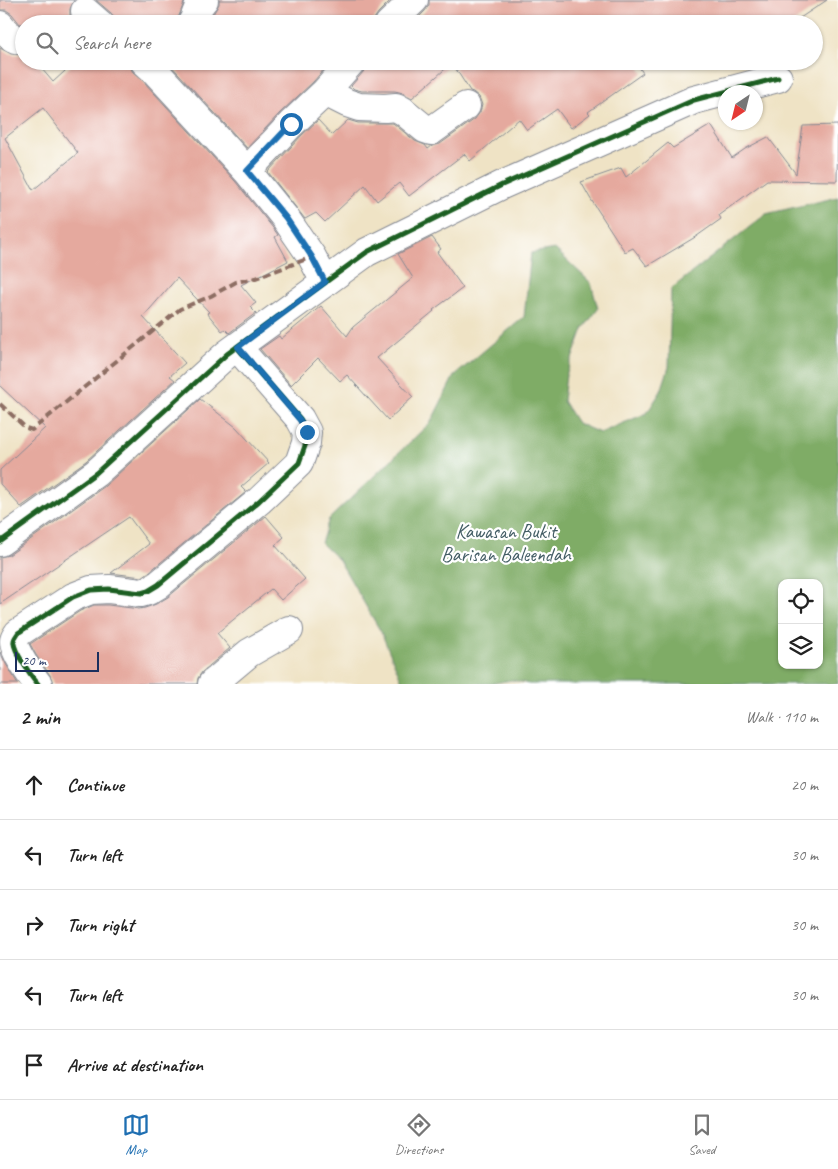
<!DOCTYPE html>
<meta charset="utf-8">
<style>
:root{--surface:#fff;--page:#f6f6f6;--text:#222;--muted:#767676;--line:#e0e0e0;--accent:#1f6fb2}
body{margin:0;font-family:Caveat,sans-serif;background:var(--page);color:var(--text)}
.controls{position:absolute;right:15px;bottom:15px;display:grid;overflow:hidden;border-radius:10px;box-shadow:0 1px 4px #0004}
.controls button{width:45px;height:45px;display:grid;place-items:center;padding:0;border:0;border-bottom:1px solid var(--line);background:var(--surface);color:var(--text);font:25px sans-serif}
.compass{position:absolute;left:718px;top:85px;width:45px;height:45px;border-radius:50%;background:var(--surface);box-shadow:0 1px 4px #0004;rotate:215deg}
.scale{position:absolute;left:15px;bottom:12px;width:84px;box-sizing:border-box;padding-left:5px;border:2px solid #1b2f5e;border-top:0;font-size:14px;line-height:18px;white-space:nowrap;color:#1b2f5e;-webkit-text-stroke:4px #fff;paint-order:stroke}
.stop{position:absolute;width:15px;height:15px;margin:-11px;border:4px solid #1f6fb2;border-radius:50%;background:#fff}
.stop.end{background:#1f6fb2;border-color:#fff;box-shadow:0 1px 5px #0008}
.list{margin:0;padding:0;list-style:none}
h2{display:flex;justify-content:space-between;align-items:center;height:65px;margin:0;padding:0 20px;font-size:21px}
h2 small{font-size:16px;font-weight:400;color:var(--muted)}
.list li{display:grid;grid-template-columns:32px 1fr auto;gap:15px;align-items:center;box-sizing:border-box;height:70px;padding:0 20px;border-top:1px solid var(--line)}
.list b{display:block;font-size:19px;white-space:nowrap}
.list em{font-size:16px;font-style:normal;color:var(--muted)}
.icon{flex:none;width:28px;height:28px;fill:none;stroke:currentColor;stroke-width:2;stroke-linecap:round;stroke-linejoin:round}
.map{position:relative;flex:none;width:838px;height:684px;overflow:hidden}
.search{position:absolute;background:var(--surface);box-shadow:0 1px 4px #0004;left:15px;right:15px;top:15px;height:55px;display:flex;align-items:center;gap:12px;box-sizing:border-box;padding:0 18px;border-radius:28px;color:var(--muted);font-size:19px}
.sheet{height:415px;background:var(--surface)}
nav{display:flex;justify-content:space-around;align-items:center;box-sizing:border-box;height:70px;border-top:1px solid var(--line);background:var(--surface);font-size:14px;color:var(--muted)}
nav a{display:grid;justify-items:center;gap:2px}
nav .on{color:var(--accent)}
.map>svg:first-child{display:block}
.forest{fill:#7fac66;stroke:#4d6e62;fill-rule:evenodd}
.building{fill:#e5a99e;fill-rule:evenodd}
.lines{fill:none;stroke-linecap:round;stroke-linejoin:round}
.street-casing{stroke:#858992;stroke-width:30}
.street{stroke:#fff;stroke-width:28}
.quiet{stroke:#8d6e63;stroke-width:4;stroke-dasharray:8 4;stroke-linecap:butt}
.cycleway-casing{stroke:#fff;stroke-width:8}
.cycleway{stroke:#1b5e20;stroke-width:5}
.route{stroke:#1f6fb2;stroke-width:6}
.labels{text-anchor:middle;stroke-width:4.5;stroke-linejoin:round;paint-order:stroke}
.park-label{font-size:20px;fill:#435d65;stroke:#fff}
</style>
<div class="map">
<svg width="838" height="684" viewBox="0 0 838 684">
<rect width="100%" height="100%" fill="#fff"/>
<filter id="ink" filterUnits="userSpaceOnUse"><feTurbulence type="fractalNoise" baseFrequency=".02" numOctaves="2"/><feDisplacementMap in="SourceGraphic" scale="10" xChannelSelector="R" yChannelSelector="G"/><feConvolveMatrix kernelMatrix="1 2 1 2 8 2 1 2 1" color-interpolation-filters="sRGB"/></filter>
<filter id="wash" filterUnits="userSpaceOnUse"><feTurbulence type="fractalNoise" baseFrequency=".0096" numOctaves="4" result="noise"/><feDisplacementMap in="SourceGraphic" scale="20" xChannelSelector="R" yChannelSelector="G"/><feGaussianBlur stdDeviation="1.12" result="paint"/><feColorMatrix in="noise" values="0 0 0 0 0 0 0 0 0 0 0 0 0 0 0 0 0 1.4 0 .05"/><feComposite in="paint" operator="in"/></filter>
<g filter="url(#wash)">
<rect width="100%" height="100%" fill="#efe3c5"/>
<!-- forest -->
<path class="forest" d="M838,197V684H529L512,680L489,684H403L381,632L339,560L321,543L329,519L431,422L454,376L524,317L531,253L555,249L591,283L598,309L583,329L566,375L563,401L577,423L600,433L647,413L661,391L669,367L671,289L766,214ZM782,583H819V665H782Z"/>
<g id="blocks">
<!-- building -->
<path class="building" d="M0,0H74L70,9V17L76,24H20L12,14L6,10H0Z
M96,0H185L176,24H115V18L111,13Z
M219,0H391L378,13L374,19V24H209L213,14L219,4Z
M429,0H827L791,24H412L425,11L429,5Z
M0,48L11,54L24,55V61H35L53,82L76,61H129V66L133,72L143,81L235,181L273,228L278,235L275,237L288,261L241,285L256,303L250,307L256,313L229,333L225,329L222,331L207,313L209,312L177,278L143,317L185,363L170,376L175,380L86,461L21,507L0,484V470L45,428L0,386ZM43,108L78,153L33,190L5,138Z
M167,61H331L314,81L280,113L247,148Z
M367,61H635L643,73L588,112L590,114L571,128L557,109L527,130L519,119L470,161L464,154L409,196L399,183L377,201L365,185L325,222L316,213L305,219L268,172L302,135L318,120L332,135L348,120L358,123H393L415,141L425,145L428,149L432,146L440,144L475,119L480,112L482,105L479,97L473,92L470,91L452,63L412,98L403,93L395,91H362L354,89L351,86L364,71L367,64Z
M711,125L732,158L745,149L768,137L796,174L803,126L838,125L837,181L767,180L719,215L721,219L697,236L647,266L633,248L625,252L590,198L581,182L621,168L626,177L668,143L673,148Z
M432,237L441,249L437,252L463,288L433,310L434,311L377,358L413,397L388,420L347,375L340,381L318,358L291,385L260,349L279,336L281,339L321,306L347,336L353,327L413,278L398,254Z
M200,399L236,427L269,463L241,487L246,492L149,572L142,577L111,573L149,544L129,517L0,604V557L9,555L105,486Z
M266,516L284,537L275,545L305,579L281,600L271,589L217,633L230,648L202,672L198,678L197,684H53L50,675L36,655L30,644L80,611L94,605H108L139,609L145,608L156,604L168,597Z
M0,652L6,664L18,684H0Z"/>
</g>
</g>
<g filter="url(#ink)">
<use href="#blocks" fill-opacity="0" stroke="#858992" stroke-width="1"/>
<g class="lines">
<defs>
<path id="street" d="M85,11L100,24
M191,24C198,15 195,8 204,0
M389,24L414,0
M0,25C7,33 13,42 24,39
M144,61L154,70L247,171
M325,92L347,103L359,107L385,108L396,107L403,111L425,129L431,131L466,106
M325,282L312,257L286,219L247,171L291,124L325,92L352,61
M0,542L96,473L227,354L367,252L502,185L694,100L778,78
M38,684C32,677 12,649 14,641C14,638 17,635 18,633L73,597L91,590L109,589L141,593L148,591L158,585L259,501L299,463L306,443L307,432L300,419L237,347
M212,684L249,653L289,630"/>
</defs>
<!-- street casing -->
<use href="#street" class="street-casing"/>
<!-- street -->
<use href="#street" class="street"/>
<!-- quiet -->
<path class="quiet" d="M0,404L26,428L32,430L180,309L211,296L236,282L256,278L312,257"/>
<defs>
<path id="cycleway" d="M0,542L96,473L227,354L367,252L502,185L694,100L778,78
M38,684C32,677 12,649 14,641C14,638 17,635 18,633L73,597L91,590L109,589L141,593L148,591L158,585L259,501L299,463L306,443L307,432L300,419L237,347"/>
</defs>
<!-- cycleway casing -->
<use href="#cycleway" class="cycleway-casing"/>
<!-- cycleway -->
<use href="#cycleway" class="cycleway"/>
</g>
</g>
<g class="lines" filter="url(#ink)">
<!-- route -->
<path class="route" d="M291,124L247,171L286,218L312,257L325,282L238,347L300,420L307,432"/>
</g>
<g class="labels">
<!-- park labels -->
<g class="park-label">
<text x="506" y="538">Kawasan Bukit<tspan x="506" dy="23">Barisan Baleendah</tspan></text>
</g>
</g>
</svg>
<div class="controls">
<button><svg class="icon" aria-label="locate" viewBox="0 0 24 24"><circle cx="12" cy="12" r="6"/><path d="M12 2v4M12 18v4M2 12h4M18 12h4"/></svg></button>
<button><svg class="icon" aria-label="layers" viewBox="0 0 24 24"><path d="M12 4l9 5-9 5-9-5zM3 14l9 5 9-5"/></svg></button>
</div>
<svg class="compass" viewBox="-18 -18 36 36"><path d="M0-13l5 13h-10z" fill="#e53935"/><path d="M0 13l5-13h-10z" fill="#767676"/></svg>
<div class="scale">20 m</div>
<div class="stop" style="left:291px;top:124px"></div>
<div class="stop end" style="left:307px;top:432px"></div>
<div class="search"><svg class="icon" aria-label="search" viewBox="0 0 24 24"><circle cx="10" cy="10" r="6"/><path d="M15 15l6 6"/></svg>Search here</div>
</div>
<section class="sheet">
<h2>2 min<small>Walk · 110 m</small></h2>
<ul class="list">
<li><svg class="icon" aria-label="ahead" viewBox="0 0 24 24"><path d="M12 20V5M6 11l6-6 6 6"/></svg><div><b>Continue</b></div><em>20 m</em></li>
<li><svg class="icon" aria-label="left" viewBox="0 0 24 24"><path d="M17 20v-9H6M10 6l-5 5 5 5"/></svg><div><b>Turn left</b></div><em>30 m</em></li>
<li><svg class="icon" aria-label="right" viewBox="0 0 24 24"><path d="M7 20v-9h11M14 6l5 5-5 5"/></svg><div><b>Turn right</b></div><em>30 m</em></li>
<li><svg class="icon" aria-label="left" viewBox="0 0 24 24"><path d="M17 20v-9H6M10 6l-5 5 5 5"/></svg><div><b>Turn left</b></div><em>30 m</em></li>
<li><svg class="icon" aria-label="arrive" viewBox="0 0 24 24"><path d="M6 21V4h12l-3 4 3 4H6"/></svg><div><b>Arrive at destination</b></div></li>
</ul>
</section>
<nav>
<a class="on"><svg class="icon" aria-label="map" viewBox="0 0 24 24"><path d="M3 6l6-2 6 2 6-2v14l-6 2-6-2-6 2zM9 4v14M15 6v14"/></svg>Map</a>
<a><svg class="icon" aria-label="directions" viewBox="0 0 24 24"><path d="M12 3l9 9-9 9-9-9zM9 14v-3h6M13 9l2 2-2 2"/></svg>Directions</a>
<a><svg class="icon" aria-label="saved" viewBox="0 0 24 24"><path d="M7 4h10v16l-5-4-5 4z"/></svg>Saved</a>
</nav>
